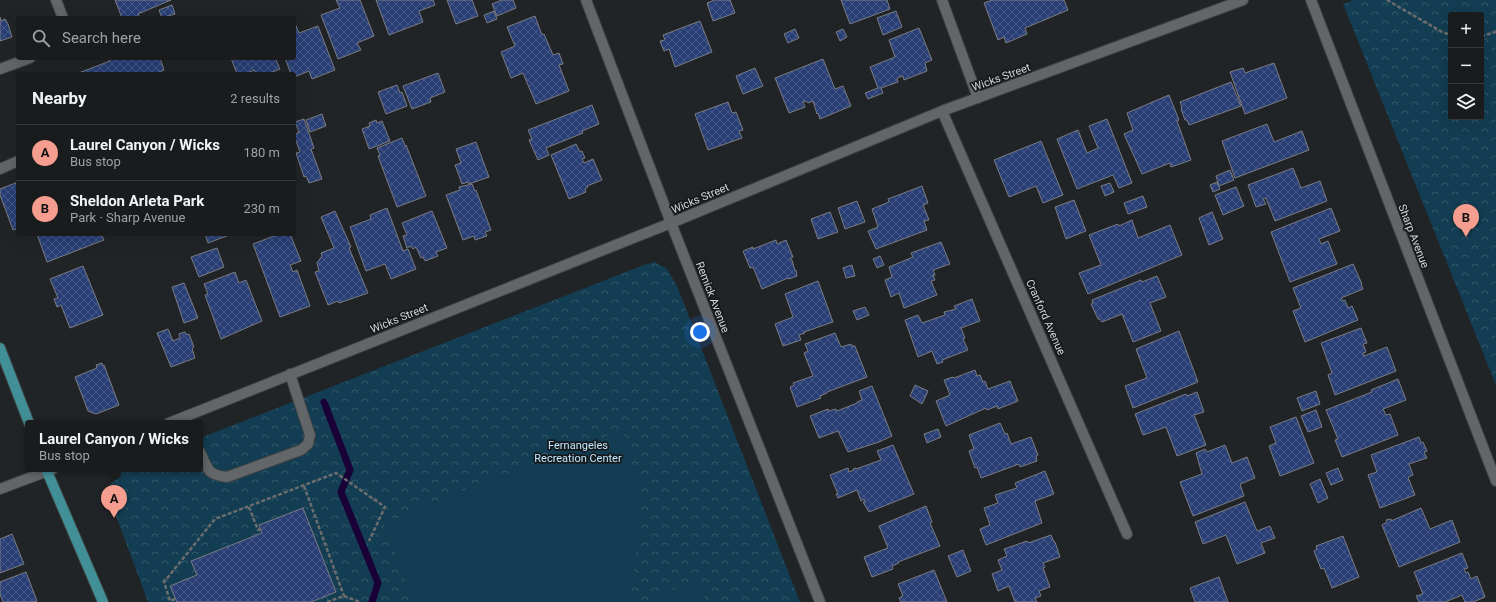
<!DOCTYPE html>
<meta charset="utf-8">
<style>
:root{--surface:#191b1c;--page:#262829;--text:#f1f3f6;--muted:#9fa1a3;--line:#37393b;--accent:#f59d8e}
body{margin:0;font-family:Roboto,sans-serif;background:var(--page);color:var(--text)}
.controls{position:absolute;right:12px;top:12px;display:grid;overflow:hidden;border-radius:4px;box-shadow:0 4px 16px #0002}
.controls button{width:36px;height:36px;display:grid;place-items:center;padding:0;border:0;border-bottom:1px solid var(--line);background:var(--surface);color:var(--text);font:20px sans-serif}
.you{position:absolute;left:700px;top:332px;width:14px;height:14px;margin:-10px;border:3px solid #fff;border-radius:50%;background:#1a73e8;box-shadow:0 0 0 6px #1a73e833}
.badge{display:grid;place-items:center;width:26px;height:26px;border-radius:50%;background:var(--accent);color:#111;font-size:13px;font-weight:700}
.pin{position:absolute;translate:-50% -33px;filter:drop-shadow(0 1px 2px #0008)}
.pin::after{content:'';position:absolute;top:21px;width:14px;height:12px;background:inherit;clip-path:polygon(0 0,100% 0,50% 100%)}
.popup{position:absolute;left:25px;top:420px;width:178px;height:52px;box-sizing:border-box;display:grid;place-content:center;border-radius:4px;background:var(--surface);filter:drop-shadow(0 1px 3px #0005);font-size:13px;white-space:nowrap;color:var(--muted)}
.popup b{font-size:15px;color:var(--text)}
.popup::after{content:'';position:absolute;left:50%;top:100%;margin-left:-8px;border:8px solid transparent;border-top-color:var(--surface)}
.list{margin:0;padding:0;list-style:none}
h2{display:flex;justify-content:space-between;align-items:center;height:52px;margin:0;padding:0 16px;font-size:17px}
h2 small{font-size:13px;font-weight:400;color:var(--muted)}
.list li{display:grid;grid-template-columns:26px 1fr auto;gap:12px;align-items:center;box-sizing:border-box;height:56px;padding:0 16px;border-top:1px solid var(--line)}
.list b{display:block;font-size:15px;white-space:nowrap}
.list p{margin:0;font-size:13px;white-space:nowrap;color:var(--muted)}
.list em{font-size:13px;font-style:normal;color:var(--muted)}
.icon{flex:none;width:22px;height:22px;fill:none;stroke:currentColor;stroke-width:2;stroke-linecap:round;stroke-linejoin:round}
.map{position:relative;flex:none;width:1496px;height:602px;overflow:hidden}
.search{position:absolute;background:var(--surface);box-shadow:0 4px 16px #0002;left:16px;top:16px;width:280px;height:44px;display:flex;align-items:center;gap:10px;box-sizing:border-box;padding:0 14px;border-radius:4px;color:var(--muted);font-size:15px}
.panel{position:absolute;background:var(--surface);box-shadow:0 4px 16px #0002;left:16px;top:72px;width:280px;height:164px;border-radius:4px}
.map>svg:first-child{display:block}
.park{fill:url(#park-crowns);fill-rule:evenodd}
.garden{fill:#133d52}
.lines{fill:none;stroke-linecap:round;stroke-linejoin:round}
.stream{stroke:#190037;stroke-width:7}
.building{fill:url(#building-cross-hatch);stroke:#7a7c80}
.service-casing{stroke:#3e4143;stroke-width:12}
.minor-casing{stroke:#3e4143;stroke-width:12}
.primary-casing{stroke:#3e4143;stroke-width:12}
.path{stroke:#6b6d6f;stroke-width:2.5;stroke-dasharray:4 2;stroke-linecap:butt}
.service{stroke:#626669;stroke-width:10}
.minor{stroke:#626669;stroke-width:10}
.primary{stroke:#429097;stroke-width:10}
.labels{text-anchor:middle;stroke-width:3.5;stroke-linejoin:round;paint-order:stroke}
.street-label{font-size:11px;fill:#d2d4d6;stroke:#171a1c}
.park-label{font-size:11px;fill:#c1e8ff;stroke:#171a1c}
</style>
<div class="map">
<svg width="1496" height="602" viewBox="0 0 1496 602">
<defs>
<pattern id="park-crowns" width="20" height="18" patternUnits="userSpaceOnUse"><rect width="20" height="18" fill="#133d52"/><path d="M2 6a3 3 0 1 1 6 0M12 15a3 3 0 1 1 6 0" fill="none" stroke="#34586a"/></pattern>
<pattern id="building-cross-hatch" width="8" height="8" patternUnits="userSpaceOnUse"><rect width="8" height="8" fill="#283e75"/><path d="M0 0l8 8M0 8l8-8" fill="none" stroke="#465988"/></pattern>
</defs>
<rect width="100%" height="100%" fill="#212426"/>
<!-- park -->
<path class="park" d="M1354,0H1496V385L1343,4ZM1451,15H1481V117H1451Z
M655,262L667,269L677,286L800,602H148L109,497L110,484L121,476L119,470L200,469V438L644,265Z"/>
<!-- garden -->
<path class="garden" d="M622,431L638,483V542L628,602H414L390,538L383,528L388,518H405L417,508Z
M695,578L707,602H651L653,600Z"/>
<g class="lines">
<!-- stream -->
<path class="stream" d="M324,402L350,470L341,492L378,583L372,602"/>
</g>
<!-- building -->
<path class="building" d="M115,0H171L138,14L140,18H122Z
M336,0H360L374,36L357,43L361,50L338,59L321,15L340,8Z
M376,0H433L435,5L419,11L423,22L389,35Z
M447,0H472L478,16L456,24Z
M502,0H513L516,8L497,16L492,4Z
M715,0H730L735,13L713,21L707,3Z
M841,0H887L890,9L850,24Z
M992,0H1064L1068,10L1025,28L1027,34L1006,43L1004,37L998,40L984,3Z
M172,5L175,14L162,18L159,10Z
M494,11L497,19L487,23L484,15Z
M896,11L902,27L883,35L877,18Z
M535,16L542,35L544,34L553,55L559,53L563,64L559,65L569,91L536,104L523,73L511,78L501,52L515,46L507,27Z
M0,17L1,21L5,19L8,24L12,37L0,41Z
M294,21L299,33L318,26L335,70L312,79L309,71L294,77V74H291L285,58H294Z
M700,21L712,52L675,67L669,49L664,51L660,41L665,40L663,35Z
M919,28L932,60L925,63L927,71L904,80L903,76L897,78L898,82L881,88L883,93L868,99L865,93L878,88L870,67L895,57L889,40Z
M795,29L799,38L788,43L784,34Z
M843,29L847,37L840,41L836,32Z
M109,58H160L164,70L154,74H76L110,61Z
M231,58H275L280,69L268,74H256L254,70L245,74H237Z
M823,59L835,89L843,86L851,106L820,119L818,113L817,114L813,101L808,103L806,101L803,102L805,107L789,113L775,78Z
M1274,63L1287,98L1245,114L1230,72L1243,68L1245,73Z
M755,68L763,86L743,94L736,76Z
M438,73L445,92L430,98L431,102L412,109L403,86Z
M1231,82L1241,106L1189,125L1187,120H1185L1181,109L1182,108L1180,102Z
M397,85L400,93L402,92L407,106L386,114L378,92Z
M1169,95L1179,120L1177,121L1191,160L1171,167L1170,163L1142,174L1124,134L1133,130L1127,113Z
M728,102L732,113L736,112L743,130L739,131L742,138L708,150L695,114Z
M592,105L599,124L582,131L583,133L546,148L549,155L538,160L529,140L532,139L528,130Z
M322,114L326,126L310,132L306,120Z
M304,119L314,148L311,149L322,179L309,183L306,176L304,177L296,153L300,152L294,135L299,132L295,122Z
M1107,119L1132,183L1119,188L1113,175L1077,189L1057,139L1078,130L1087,153L1098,148L1089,126Z
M376,120L377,123L382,121L390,141L369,149L362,129L370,126L369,123Z
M1267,124L1274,142L1302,131L1309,150L1235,178L1222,141Z
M402,138L405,146L406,145L426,196L397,207L378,156L380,155L377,148Z
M1041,141L1063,195L1043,203L1036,186L1009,197L994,160Z
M476,142L489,177L469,184L468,182L462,184L455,165L461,163L456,149Z
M576,144L580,152L582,151L585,158L582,159L584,163L593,159L602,180L587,186L588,187L585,189L586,192L569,199L551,155Z
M1293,168L1301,188L1320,181L1327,201L1275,221L1266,198L1263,199L1266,204L1256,207L1248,185Z
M1230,170L1234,180L1219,186L1216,176Z
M18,182V228L13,230L0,195V189Z
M1217,182L1220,189L1213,192L1210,185Z
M1110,183L1114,192L1105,196L1101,186Z
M472,184L475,191L476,190L491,230L485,232L487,236L475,240L474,236L463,240L446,195L460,190L459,187Z
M922,186L928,203L923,205L929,220L924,221L927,230L876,249L868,231L878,227L872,209L889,202L888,199Z
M1236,187L1244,206L1223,215L1215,195Z
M1143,196L1147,207L1128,214L1124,203Z
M1074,200L1086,231L1066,239L1055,207Z
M857,201L865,222L845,229L838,208Z
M387,208L403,251L408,249L416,269L391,279L385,264L366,271L350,227L371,219L370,215Z
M1331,208L1340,231L1319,239L1321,244L1328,241L1337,264L1290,282L1271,232Z
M335,211L351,247L349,248L368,293L339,303L338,301L328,305L315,272L319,271L317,263L322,256L321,253L334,248L321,217Z
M432,211L447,248L436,252L438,256L425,261L423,257L421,258L416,247L413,249L411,246L407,248L403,236L407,235L402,223Z
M830,212L838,232L818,239L811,219Z
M1212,212L1223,239L1209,245L1199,218Z
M1132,220L1138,238L1170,225L1182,255L1088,294L1079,273L1101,265L1089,235L1118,224L1119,226Z
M37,234H101L104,240L47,262Z
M205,234H232L208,243Z
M279,234H290L301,261L290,265L293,272L297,270L310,306L280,317L253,244Z
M776,240L777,244L786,240L793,257L790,259L791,260H792L795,271L796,270L797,276L789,279L788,278L762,289L753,267L750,268L743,251L753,247V249Z
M941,242L950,264L933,270L935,275H933L935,280L931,281L937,295L904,308L899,293L891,297L885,280L892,277L889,267L913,257L911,253Z
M217,248L224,267L199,277L191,257Z
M880,256L884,265L877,268L873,259Z
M1353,264L1362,284H1361L1363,289L1341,298L1343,301L1345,300L1348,308L1352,306L1358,320L1305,342L1293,311L1301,308L1293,288Z
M852,265L855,276L846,278L843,268Z
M83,266L103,315L70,328L61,305L57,307L54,299L58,298L50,279Z
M235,272L239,283L246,280L262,321L221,339L205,295L208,294L204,284Z
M1157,276L1166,297L1150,303L1161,331L1133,342L1122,314L1102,322L1100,319H1098L1091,304L1093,303L1092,300L1141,280L1142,282Z
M818,281L833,322L804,332L805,333L799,335L801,340L783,346L775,324L793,317L785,294Z
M184,283L198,318L184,323L172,287Z
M972,299L980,321L961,328L965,338L963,339L968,350L942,360L943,362L937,364L932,351L918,357L905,320L918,315L922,323L945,315L944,312L956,309L954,306Z
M865,307L869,315L857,320L853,311Z
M1361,328L1367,343L1363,344L1366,352L1363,353L1364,356L1387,347L1396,371L1335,395L1328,375L1332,373L1321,343Z
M168,329L173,341L180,338L179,334L185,332L187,335L189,334L194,347L192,348L195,358L171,367L157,333Z
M1179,331L1198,382L1133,408L1125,386L1147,378L1136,349Z
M835,333L841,347L851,344L852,346H855L867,377L827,392V393L820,396L821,398L797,407L790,387L794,385L793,383L813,376L804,353L808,351L805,344Z
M102,363L103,366L104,365L119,405L96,414L88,411L75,377L97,368L96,365Z
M975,370L977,376L980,375L983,382L985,381L988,389L1010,381L1018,401L998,409L997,406L987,410L986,408L946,426L936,401L950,395L944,380L953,377L954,378Z
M1398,379L1406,400L1383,409L1386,415L1390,414L1398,435L1342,457L1335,440L1338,439L1326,410L1372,392L1371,390Z
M915,385L928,391L922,404L910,396Z
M872,386L892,436L879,442L848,452L838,431L819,438L810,416L828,409L829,411L836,409L837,411L857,403V402L862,400L859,391Z
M1316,391L1320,404L1302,411L1297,398Z
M1197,392L1204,412L1194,415L1206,445L1177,456L1166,427L1143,435L1135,414L1186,394L1187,396Z
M1316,410L1322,427L1308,432L1301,416Z
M1296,417L1314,463L1280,476L1269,446L1276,443L1270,427Z
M1000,423L1005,434L1007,433L1011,444L1031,437L1038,455L1036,456L1037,461L1020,467L1019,464L981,478L977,467L975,468L969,451L974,449L969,435Z
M938,429L941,437L927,443L924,434Z
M1419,437L1421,443L1423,442L1427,451L1424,452L1427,458L1409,464L1413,475L1408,477L1415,495L1380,508L1368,475L1377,472L1371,455Z
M893,445L914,494L869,512L863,502H865L864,499L861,501L857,490L838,498L836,494H838L830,475L848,468L849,472L854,470L853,469L856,468V469L881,460L877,451Z
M1225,445L1232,463L1247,457L1255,478L1240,484L1244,496L1193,516L1180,482L1202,474L1196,453L1205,449L1207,452Z
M1338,468L1343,480L1331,485L1326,473Z
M1045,471L1054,494L1035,501L1042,523L986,545L980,529L990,525L984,508L998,503L995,495L1017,488L1015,483Z
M1320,479L1328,498L1318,503L1310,484Z
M1245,502L1257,531L1270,526L1275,538L1261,543L1265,553L1237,564L1226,535L1203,544L1195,522Z
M926,506L932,522L930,523L940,546L898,562L899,563L892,566L893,569L872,577L864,557L888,548L879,526Z
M303,508L336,592L311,602H177L170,586L197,575L191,561L262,533L259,525Z
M1421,508L1430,529L1452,520L1460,542L1399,567L1382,525L1387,522L1386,520L1391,519V521Z
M12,534L24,564L0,573V539Z
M1051,535L1054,542H1055L1060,557L1043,563L1045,567L1043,568L1050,587L1039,591L1041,596L1035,598L1037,602H1015L1009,586L998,591L992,574L1002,570L998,560L1007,556L1004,549L1027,541L1028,543Z
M1343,536L1359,577L1332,588L1324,568L1321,569L1314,551L1317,549L1316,546Z
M963,550L971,571L957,577L948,556Z
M1462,553L1468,568L1464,569L1466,573L1468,572L1471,579L1477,576L1485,597L1473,602H1465L1462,595L1445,602H1419L1416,596L1423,594L1414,572Z
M934,570L947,602H901L899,598L903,596L898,584Z
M26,572L37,601L33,602H3L0,594V582Z
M1219,577L1228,602H1195L1190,588Z"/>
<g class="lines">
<defs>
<path id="service" d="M56,0L63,18
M0,69L30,58
M0,169L18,161
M200,452C208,469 207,475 227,477L301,450L308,444L310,435L290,374"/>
<path id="minor" d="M586,0L671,223L820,602
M942,0L978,98
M1311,0L1496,481
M942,111L1127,534
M169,423L671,223L942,111L1243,0
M0,489L53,469"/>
<path id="primary" d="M0,348L29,423
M46,469L103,602"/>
</defs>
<!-- service casing -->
<use href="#service" class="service-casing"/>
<!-- minor casing -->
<use href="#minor" class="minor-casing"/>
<!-- primary casing -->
<use href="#primary" class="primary-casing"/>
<!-- path -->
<path class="path" d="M1387,0L1442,32L1451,35
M1481,36L1496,32
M304,486L344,596
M249,507L258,530L261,529
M175,599L170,601L164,582L215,519L336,473L385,507L369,541
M327,602L344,596L360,602"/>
<!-- service -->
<use href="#service" class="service"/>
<!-- minor -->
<use href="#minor" class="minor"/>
<!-- primary -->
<use href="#primary" class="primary"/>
</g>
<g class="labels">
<!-- street labels -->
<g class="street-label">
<text transform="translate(1001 77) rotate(-20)" y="4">Wicks Street</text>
<text transform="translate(700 198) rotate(-23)" y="4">Wicks Street</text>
<text transform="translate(1414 236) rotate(69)" y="4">Sharp Avenue</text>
<text transform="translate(713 297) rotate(69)" y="4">Remick Avenue</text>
<text transform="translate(1046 317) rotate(66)" y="4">Cranford Avenue</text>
<text transform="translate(399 318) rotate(-22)" y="4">Wicks Street</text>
</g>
<!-- park labels -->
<g class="park-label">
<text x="578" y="449">Fernangeles<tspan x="578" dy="13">Recreation Center</tspan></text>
</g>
</g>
</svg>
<div class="controls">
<button>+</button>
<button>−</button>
<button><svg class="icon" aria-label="layers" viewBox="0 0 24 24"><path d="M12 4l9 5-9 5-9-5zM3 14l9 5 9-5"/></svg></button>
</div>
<div class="you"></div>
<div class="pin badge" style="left:114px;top:518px">A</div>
<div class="popup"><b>Laurel Canyon / Wicks</b>Bus stop</div>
<div class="pin badge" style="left:1466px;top:237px">B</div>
<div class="search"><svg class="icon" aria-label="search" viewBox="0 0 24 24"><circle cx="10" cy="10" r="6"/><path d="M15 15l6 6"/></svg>Search here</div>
<section class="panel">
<h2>Nearby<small>2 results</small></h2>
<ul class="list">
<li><span class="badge">A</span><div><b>Laurel Canyon / Wicks</b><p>Bus stop</p></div><em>180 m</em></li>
<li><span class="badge">B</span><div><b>Sheldon Arleta Park</b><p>Park · Sharp Avenue</p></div><em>230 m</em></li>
</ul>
</section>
</div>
